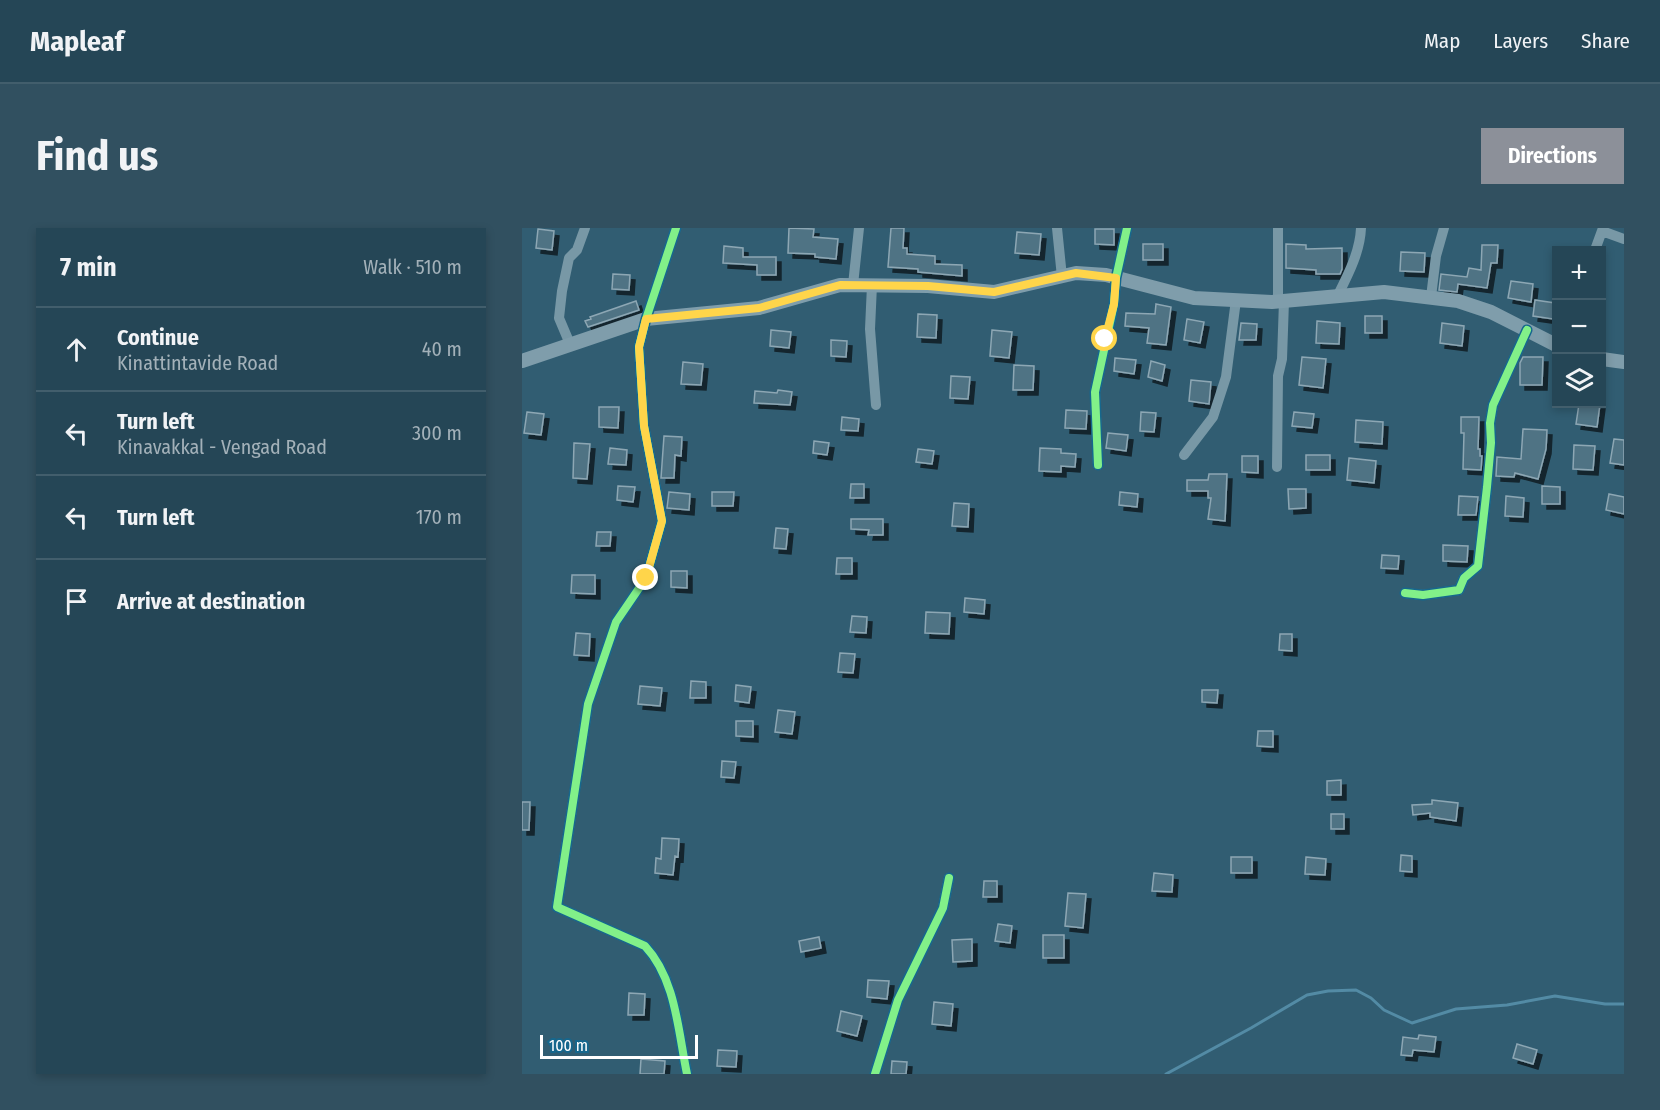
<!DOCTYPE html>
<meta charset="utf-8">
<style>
:root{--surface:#254656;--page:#315060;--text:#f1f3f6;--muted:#a3b1b9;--line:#425e6c;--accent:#8c9099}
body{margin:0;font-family:"Fira Sans Condensed",sans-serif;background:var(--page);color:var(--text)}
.controls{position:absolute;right:18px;top:18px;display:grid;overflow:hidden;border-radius:0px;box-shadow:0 3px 9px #0003}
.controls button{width:54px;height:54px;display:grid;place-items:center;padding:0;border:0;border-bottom:2px solid var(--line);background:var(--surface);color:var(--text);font:30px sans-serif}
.scale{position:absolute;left:18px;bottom:15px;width:158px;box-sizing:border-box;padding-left:6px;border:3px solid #fff;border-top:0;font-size:16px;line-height:21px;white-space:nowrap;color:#fff;-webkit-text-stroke:4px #16678d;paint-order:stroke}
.stop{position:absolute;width:18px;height:18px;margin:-14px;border:4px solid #ffd54a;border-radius:50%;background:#fff}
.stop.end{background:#ffd54a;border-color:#fff;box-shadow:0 2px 6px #0008}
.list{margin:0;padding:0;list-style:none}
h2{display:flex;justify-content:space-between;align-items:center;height:78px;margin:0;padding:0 24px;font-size:26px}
h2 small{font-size:20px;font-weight:400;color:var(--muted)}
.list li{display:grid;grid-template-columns:39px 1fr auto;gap:18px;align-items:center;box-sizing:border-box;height:84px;padding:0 24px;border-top:2px solid var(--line)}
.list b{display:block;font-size:22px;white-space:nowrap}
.list p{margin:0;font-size:20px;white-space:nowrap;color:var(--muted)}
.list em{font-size:20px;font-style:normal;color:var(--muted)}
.icon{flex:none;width:33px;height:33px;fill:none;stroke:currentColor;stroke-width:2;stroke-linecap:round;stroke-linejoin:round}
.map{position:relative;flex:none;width:1102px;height:846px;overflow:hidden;border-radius:0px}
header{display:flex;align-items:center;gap:36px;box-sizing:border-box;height:84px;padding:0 30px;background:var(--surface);border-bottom:2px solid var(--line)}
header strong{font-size:28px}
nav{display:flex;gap:33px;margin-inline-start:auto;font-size:21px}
.intro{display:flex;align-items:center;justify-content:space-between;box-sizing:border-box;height:144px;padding:0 36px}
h1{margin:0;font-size:42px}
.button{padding:15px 27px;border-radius:0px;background:var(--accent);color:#fff;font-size:21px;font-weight:700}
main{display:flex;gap:36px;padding:0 36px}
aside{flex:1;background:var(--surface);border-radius:0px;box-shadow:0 3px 9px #0003}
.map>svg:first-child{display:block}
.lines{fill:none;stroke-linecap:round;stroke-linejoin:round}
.stream{stroke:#538ba5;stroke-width:3}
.building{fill:#507384;stroke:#8da7b4;stroke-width:1.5;filter:url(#shadow)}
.street{stroke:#7898a6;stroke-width:10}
.secondary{stroke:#7f9dab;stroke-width:14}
.cycleway-casing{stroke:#16678d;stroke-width:11}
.cycleway{stroke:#82f089;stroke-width:8}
.route{stroke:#ffd54a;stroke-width:8}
</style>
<header>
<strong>Mapleaf</strong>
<nav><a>Map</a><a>Layers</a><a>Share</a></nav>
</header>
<div class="intro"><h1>Find us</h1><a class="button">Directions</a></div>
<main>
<aside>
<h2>7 min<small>Walk · 510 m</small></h2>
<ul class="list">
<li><svg class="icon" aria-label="ahead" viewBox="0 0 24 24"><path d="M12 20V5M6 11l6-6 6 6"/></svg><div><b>Continue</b><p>Kinattintavide Road</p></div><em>40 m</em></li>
<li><svg class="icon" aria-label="left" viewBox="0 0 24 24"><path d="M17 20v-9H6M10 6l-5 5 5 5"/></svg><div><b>Turn left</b><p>Kinavakkal - Vengad Road</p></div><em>300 m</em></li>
<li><svg class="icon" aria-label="left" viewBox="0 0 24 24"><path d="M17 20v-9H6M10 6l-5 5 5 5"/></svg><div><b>Turn left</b></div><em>170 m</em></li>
<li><svg class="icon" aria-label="arrive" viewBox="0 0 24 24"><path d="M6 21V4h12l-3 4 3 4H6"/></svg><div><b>Arrive at destination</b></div></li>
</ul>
</aside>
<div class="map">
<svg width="1102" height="846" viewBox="0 0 1102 846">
<defs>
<filter id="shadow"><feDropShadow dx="5" dy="5" stdDeviation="0" flood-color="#0009"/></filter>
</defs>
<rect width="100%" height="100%" fill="#315d72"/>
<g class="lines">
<!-- stream -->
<path class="stream" d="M644,846L729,800L785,767L806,763L834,762L849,770L862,782L890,795L934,781L985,777L1033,768L1083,776H1102"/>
</g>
<!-- building -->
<path class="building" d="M267,0L292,1L291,9L316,11L314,31L293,29V26L266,25Z
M369,0H382L381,20H385V26L413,28V36L440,37V48L396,44V41L366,39Z
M16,1L32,3L30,22L14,20Z
M573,1H592V17L573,16Z
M495,4L519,6L517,27L493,25Z
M621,16H641V32H621Z
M764,16L784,17V21L820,20V41L818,46H794V42L764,40Z
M960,17H976L975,35H969L965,60L936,56L935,64L917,62L919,46L945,49L947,40L959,42Z
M202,18L221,20V29H254V47H235V37L201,35Z
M879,24L903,25L902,44L878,43Z
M91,46L108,47L107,62L90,61Z
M989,53L1011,56L1009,74L986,70Z
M1013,72L1033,75L1031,91L1011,88Z
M114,73L117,82L66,99L63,93L69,91L68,89Z
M634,76L649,79L644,117L625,115L627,100L603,98L604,85L633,86Z
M396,86L415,87L414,110L395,109Z
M843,88H860V105H843Z
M665,91L682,94L678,115L662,112Z
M795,93L818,95L817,116L794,115Z
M719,95L735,96L734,112H717Z
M920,95L942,98L940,118L918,115Z
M249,102L269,104L267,120L248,118Z
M470,102L490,104L487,130L468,128Z
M309,112L325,113L324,129L309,128Z
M780,129L804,131L801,160L777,157Z
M1001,129H1021L1020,157H998V135Z
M593,130L614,132L612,146L592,143Z
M629,133L643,137L640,153L626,149Z
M161,134L181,136L179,157L159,156Z
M492,137L512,138L511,162H491Z
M429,148L448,149L446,171L428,170Z
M669,152L689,154L687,176L667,173Z
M256,162L270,164L268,177L232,175L233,163L255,165Z
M1057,176H1078L1075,199L1054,196Z
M77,179H97L96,200L77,199Z
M544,182L565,183L564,201L543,200Z
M5,184L22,186L19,207L2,205Z
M619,184L634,185L632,204L618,203Z
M772,184L792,186L790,200L770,198Z
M320,189L337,191L336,203L319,202Z
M939,189H957L956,221H958V228H960L959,242L941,241L942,205H939Z
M834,192L861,194L860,216L833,214Z
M1001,201L1025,202L1024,221L1016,251L993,245L992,249L974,248L975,229L999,231Z
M586,205L606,207L604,223L584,220Z
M142,208L160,209L159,228L153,227L152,250H139Z
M1092,211L1102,212V237L1088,235Z
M292,213L307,215L305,227L291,225Z
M52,215L68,216L65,251L51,250Z
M1052,217L1073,218L1071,242L1051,241Z
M88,220L105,222L104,237L86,236Z
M518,220L539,221V225L554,226L553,239L539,238V244L517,243Z
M396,221L412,223L410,236L394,234Z
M784,227H808V242H784Z
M720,228H736V245L720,244Z
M827,230L854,233L852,255L825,252Z
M687,246H705L703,293L686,291L689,270H686V263H665V252H686Z
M329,256H342V270H328Z
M96,258L113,259L111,274L95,272Z
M1020,258L1038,259V276H1020Z
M766,261H784V280L767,281Z
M147,264L168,266L167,282L145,280Z
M190,264H212L211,278H190Z
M598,264L616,266L615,279L597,277Z
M1087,266L1102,269V286L1084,282Z
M937,268L956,269L954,287H936Z
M984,268L1002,270L1001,289L983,288Z
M432,275L447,276L446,299L430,298Z
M329,291H361V307H346L347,302L329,301Z
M254,300L266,301L264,321L252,320Z
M75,304H89L88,318H74Z
M921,317L946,318L945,334L921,333Z
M860,327L877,328L876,341L859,340Z
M315,330H330V346H314Z
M149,343H165V360L149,359Z
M50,347H73V366L49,365Z
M443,370L463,372L462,386L442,384Z
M404,384L428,385L427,406L403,405Z
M330,388L345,389L344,405L328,404Z
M54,405L68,406L67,428L52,427Z
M758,406H770V423L757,422Z
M318,425L333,426L331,445L316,444Z
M169,453L184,454V470H168Z
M214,457L229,459L227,475L213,473Z
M118,458L140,460L138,478L116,476Z
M680,462H696L695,475L680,474Z
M256,482L273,484L270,506L253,504Z
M214,493H231V509L214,508Z
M736,503H751V519L735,518Z
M200,533L214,534L212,550L199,549Z
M819,552V567H805V553Z
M910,572L936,575L934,593L908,589V585L891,587L890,577L910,576Z
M0,574H8L7,602H0Z
M809,586H822V601H809Z
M140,610L157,611L156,629L153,628L151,647L133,645L134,630L139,631Z
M879,627L890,628V644L878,643Z
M709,629H730V645H709Z
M784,629L804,631L803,647L783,646Z
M632,645L651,647L650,664L630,663Z
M462,653H475V669H461Z
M546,665L564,666L561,700L543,698Z
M476,696L490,698L488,715L473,713Z
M521,707H542V730H521Z
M297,709L299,720L279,724L277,713Z
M450,711V733L431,734L430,712Z
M346,752L367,753L365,771L345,769Z
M107,765L123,766L122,787H106Z
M412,774L431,776L429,798L410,796Z
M319,783L340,788L335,808L315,803Z
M897,807L914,809L912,824L891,822L890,828L879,827L881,809L896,811Z
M995,816L1015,822L1011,836L991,830Z
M196,822L215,823L214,839L195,838Z
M119,831L143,833L142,846H118Z
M370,833L385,834L384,846H369Z"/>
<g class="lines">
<!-- street -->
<path class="street" d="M154,0L124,91L117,119L122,198L140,293L124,350L94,394L66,476L35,679L123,718C154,751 156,803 165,846
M535,0L540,49
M756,0V74
M1080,3L1102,11
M1073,22L1081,0
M331,57L337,0
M350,57L348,101L354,177
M815,69C826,47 838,24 839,0
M909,69L914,28L922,0
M48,116L37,90L40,63L47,30L55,22L63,0
M662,227L691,189L704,149L714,72
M576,237L573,164L592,76L594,50L605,0
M755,239L756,148L760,131L762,73
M883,365L901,367L937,362L942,350L956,338L965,259L969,215L968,195L971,177L1005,102
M353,846L376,772L421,680L427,650"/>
<!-- secondary -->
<path class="secondary" d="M1080,131L1102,134
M0,133L124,91L237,80L318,57L406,58L472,64L554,45L584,47L672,70L750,74L862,64L936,73L969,84L1034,117"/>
<defs>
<path id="cycleway" d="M154,0L124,91L117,119L122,198L140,293L124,350L94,394L66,476L35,679L123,718C154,751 156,803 165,846
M576,237L573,164L592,76L594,50L605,0
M883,365L901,367L937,362L942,350L956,338L965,259L969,215L968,195L971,177L1005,102
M353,846L376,772L421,680L427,650"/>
</defs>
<!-- cycleway casing -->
<use href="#cycleway" class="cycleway-casing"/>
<!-- cycleway -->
<use href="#cycleway" class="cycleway"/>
</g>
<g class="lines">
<!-- route -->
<path class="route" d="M124,350L140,293L122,198L117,119L124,91L237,80L318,57L406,58L472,64L554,45L594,50L592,76L583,111"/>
</g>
</svg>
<div class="controls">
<button>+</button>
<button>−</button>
<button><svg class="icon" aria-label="layers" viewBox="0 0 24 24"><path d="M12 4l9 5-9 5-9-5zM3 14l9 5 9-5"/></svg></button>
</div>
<div class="scale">100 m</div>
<div class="stop" style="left:583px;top:111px"></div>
<div class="stop end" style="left:124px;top:350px"></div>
</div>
</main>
